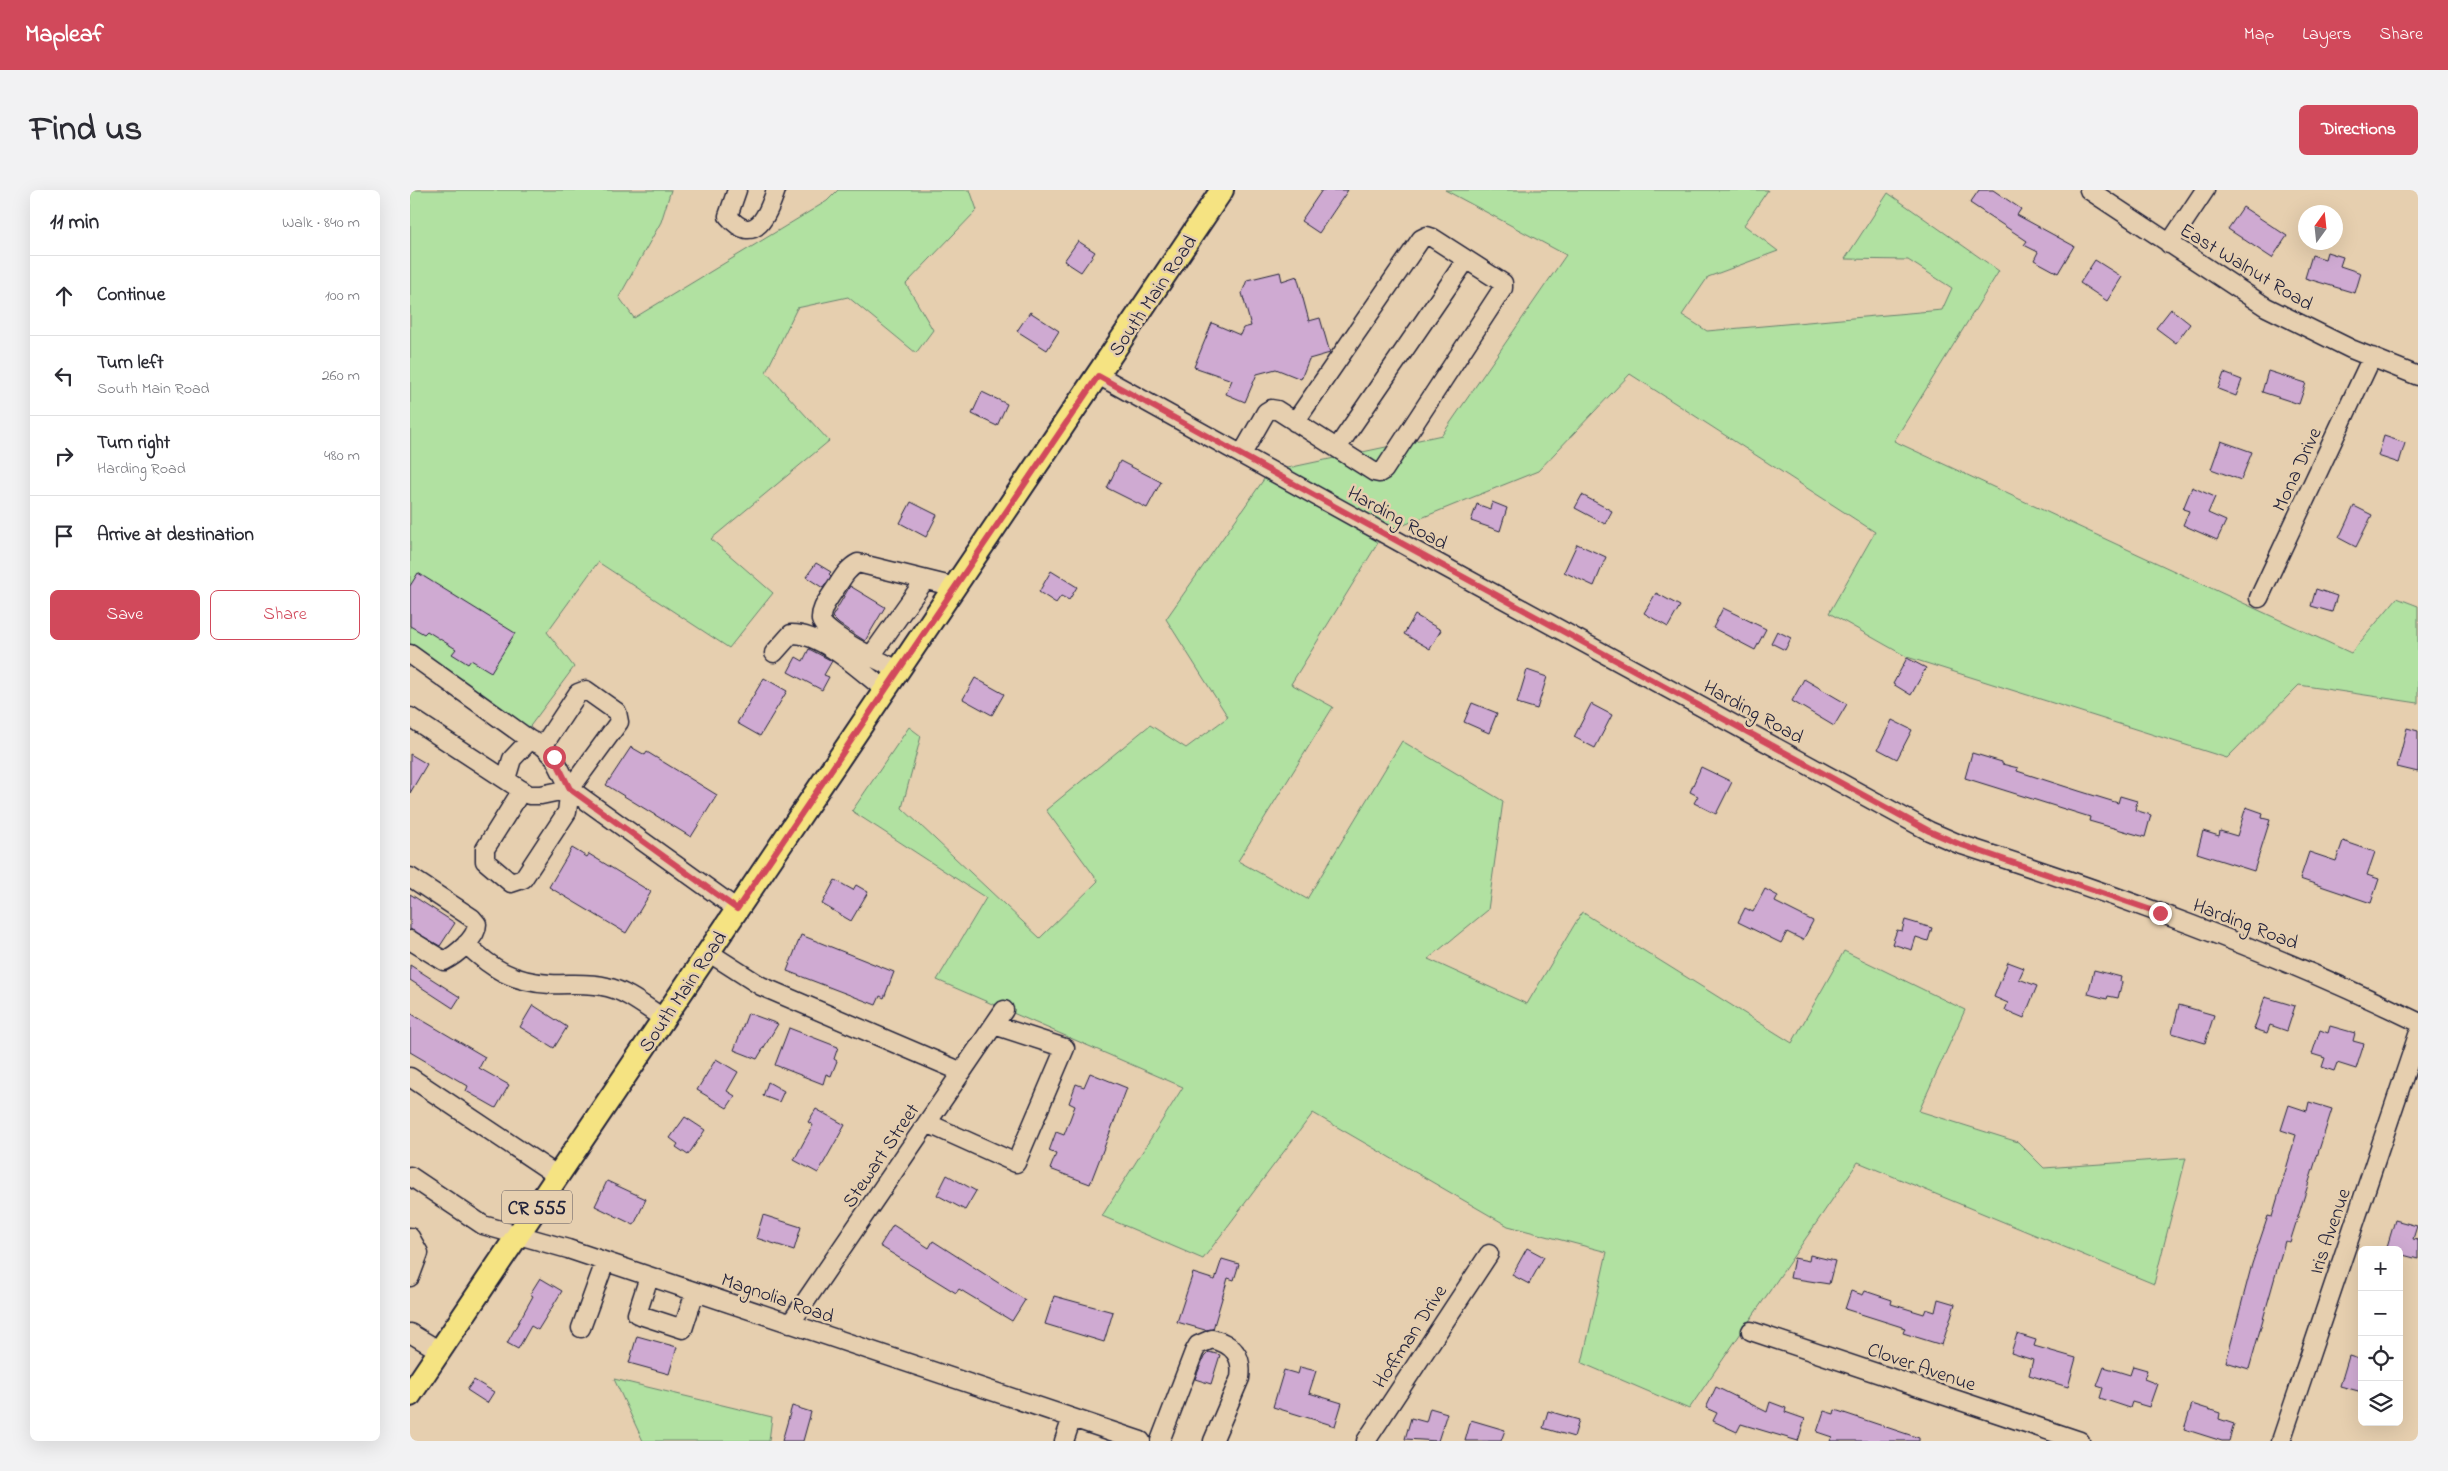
<!DOCTYPE html>
<meta charset="utf-8">
<style>
:root{--surface:#fff;--page:#f2f2f3;--text:#2b2b33;--muted:#7c7c81;--line:#e1e1e2;--accent:#d1495b}
body{margin:0;font-family:"Indie Flower",sans-serif;background:var(--page);color:var(--text)}
.controls{position:absolute;right:15px;bottom:15px;display:grid;overflow:hidden;border-radius:8px;box-shadow:0 5px 20px #0002}
.controls button{width:45px;height:45px;display:grid;place-items:center;padding:0;border:0;border-bottom:1px solid var(--line);background:var(--surface);color:var(--text);font:25px sans-serif}
.compass{position:absolute;left:1888px;top:15px;width:45px;height:45px;border-radius:50%;background:var(--surface);box-shadow:0 5px 20px #0002;rotate:15deg}
.stop{position:absolute;width:15px;height:15px;margin:-11px;border:4px solid #d1495b;border-radius:50%;background:#fff}
.stop.end{background:#d1495b;border-color:#fff;box-shadow:0 1px 5px #0008}
.list{margin:0;padding:0;list-style:none}
h2{display:flex;justify-content:space-between;align-items:center;height:65px;margin:0;padding:0 20px;font-size:21px}
h2 small{font-size:16px;font-weight:400;color:var(--muted)}
.list li{display:grid;grid-template-columns:32px 1fr auto;gap:15px;align-items:center;box-sizing:border-box;height:80px;padding:0 20px;border-top:1px solid var(--line)}
.list b{display:block;font-size:19px;white-space:nowrap}
.list p{margin:0;font-size:16px;white-space:nowrap;color:var(--muted)}
.list em{font-size:16px;font-style:normal;color:var(--muted)}
.actions{display:flex;gap:10px;padding:15px 20px}
.actions a{flex:1;padding:11px 0;border:1px solid var(--accent);border-radius:8px;text-align:center;font-size:18px;color:var(--accent)}
.actions .main{background:var(--accent);color:#fff}
.icon{flex:none;width:28px;height:28px;fill:none;stroke:currentColor;stroke-width:2;stroke-linecap:round;stroke-linejoin:round}
.map{position:relative;flex:none;width:2008px;height:1251px;overflow:hidden;border-radius:8px}
header{display:flex;align-items:center;gap:30px;box-sizing:border-box;height:70px;padding:0 25px;background:var(--accent);color:#fff}
header strong{font-size:24px}
nav{display:flex;gap:28px;margin-inline-start:auto;font-size:18px}
.intro{display:flex;align-items:center;justify-content:space-between;box-sizing:border-box;height:120px;padding:0 30px}
h1{margin:0;font-size:35px}
.button{padding:12px 22px;border-radius:8px;background:var(--accent);color:#fff;font-size:18px;font-weight:700}
main{display:flex;gap:30px;padding:0 30px}
aside{flex:1;background:var(--surface);border-radius:8px;box-shadow:0 5px 20px #0002}
.map>svg:first-child{display:block}
.green{fill:#b1e1a1;stroke:#6a826e}
.building{fill:#cfaad2;stroke:#22223b}
.lines{fill:none;stroke-linecap:round;stroke-linejoin:round}
.minor-casing{stroke:#22223b;stroke-width:21}
.major-casing{stroke:#22223b;stroke-width:26}
.minor{stroke:#e6cfaf;stroke-width:18}
.major{stroke:#f5e382;stroke-width:22}
.route{stroke:#d1495b;stroke-width:6}
.labels{text-anchor:middle;stroke-width:5;stroke-linejoin:round;paint-order:stroke}
.shield{fill:#e6cfaf;stroke:#5d565e;stroke-width:1}
.shield-label{font-size:19px;font-weight:bold;fill:#22223b}
.street-label{font-size:20px;fill:#22223b;stroke:#e6cfaf}
</style>
<header>
<strong>Mapleaf</strong>
<nav><a>Map</a><a>Layers</a><a>Share</a></nav>
</header>
<div class="intro"><h1>Find us</h1><a class="button">Directions</a></div>
<main>
<aside>
<h2>11 min<small>Walk · 840 m</small></h2>
<ul class="list">
<li><svg class="icon" aria-label="ahead" viewBox="0 0 24 24"><path d="M12 20V5M6 11l6-6 6 6"/></svg><div><b>Continue</b></div><em>100 m</em></li>
<li><svg class="icon" aria-label="left" viewBox="0 0 24 24"><path d="M17 20v-9H6M10 6l-5 5 5 5"/></svg><div><b>Turn left</b><p>South Main Road</p></div><em>260 m</em></li>
<li><svg class="icon" aria-label="right" viewBox="0 0 24 24"><path d="M7 20v-9h11M14 6l5 5-5 5"/></svg><div><b>Turn right</b><p>Harding Road</p></div><em>480 m</em></li>
<li><svg class="icon" aria-label="arrive" viewBox="0 0 24 24"><path d="M6 21V4h12l-3 4 3 4H6"/></svg><div><b>Arrive at destination</b></div></li>
</ul>
<div class="actions"><a class="main">Save</a><a>Share</a></div>
</aside>
<div class="map">
<svg width="2008" height="1251" viewBox="0 0 2008 1251">
<rect width="100%" height="100%" fill="#e6cfaf"/>
<filter id="ink" filterUnits="userSpaceOnUse"><feTurbulence type="fractalNoise" baseFrequency=".02" numOctaves="2"/><feDisplacementMap in="SourceGraphic" scale="10" xChannelSelector="R" yChannelSelector="G"/><feConvolveMatrix kernelMatrix="1 2 1 2 8 2 1 2 1" color-interpolation-filters="sRGB"/></filter>
<g filter="url(#ink)">
<!-- green -->
<path class="green" d="M0,0H261L251,32L209,107L224,128L417,11L428,0H560L567,20L496,94L523,140L506,163L438,107L387,118L356,182L419,251L301,349L363,403L319,458L188,372L137,442L164,477L115,543L0,465Z
M1035,0H1358L1334,35L1368,61L1298,87L1272,125L1297,141L1532,120L1542,98L1498,70L1435,69L1478,3L1589,81L1484,251L1941,463L1987,408L2008,416V513L1889,495L1817,568L1497,467L1419,423L1465,342L1220,184L1128,281L974,343L881,494L923,517L828,671L897,709L992,551L1093,611L1078,720L1018,769L1117,814L1172,722L1382,853L1434,761L1555,820L1509,921L1608,952L1634,978L1776,968L1744,1094L1448,972L1279,1219L1172,1173L1197,1062L1098,1036L903,923L793,1069L692,1026L773,897L527,790L576,708L442,621L499,537L511,546L492,618L630,748L688,691L636,620L740,535L776,558L818,527L756,429L859,282L1032,245L1156,65Z
M204,1189L362,1227L359,1251H233Z"/>
<!-- building -->
<path class="building" d="M912,0H938L909,43L891,31Z
M1569,0H1583L1611,19L1607,25L1664,56L1648,83L1624,70L1628,62L1614,55L1617,51L1560,13Z
M1833,17L1877,46L1862,68L1818,39Z
M668,51L685,62L671,82L654,71Z
M1917,62L1933,67L1930,76L1951,83L1945,103L1895,88L1902,65L1915,69Z
M1685,70L1712,87L1697,111L1670,93Z
M870,82L872,91L887,86L899,131L910,128L920,163L899,169L891,189L866,179L847,184L835,212L816,204L822,190L784,177L802,133L830,145L833,138L841,136L832,103L837,90Z
M1761,119L1780,134L1766,153L1746,138Z
M620,122L649,141L637,160L607,141Z
M1858,181L1896,193L1889,214L1852,202Z
M1814,183L1832,190L1826,206L1808,199Z
M572,202L597,214L587,236L562,224Z
M1974,246L1995,253L1989,273L1968,266Z
M1811,251L1842,262L1831,290L1801,279Z
M710,271L751,292L737,318L697,298Z
M1782,297L1805,307L1798,323L1816,331L1807,350L1773,335L1779,321L1773,319Z
M1172,305L1202,321L1195,334L1165,318Z
M501,312L527,325L516,347L490,333Z
M1082,312L1097,318L1090,341L1061,331L1067,314L1080,319Z
M1944,316L1962,325L1946,357L1929,348Z
M1167,354L1196,367L1184,396L1154,382Z
M406,373L421,382L419,384L421,386L413,398L396,387Z
M641,381L667,397L659,410L651,406L646,413L629,402Z
M8,383L105,443L81,482L61,470L58,474L42,464L46,459L17,441L14,444L0,436V396Z
M440,396L475,417L455,451L429,434L422,427Z
M1906,399L1927,406L1922,422L1901,416Z
M1246,403L1270,416L1258,437L1234,423Z
M1313,418L1356,439L1345,460L1303,438Z
M1005,425L1031,440L1020,459L994,444Z
M1367,441L1381,448L1375,460L1361,453Z
M399,459L422,471L414,485L419,487L412,500L378,482L386,467L393,471Z
M1497,468L1516,478L1501,505L1483,494Z
M1117,480L1137,487L1127,519L1107,513Z
M354,488L377,501L350,546L327,533Z
M565,488L594,504L582,525L553,509Z
M1394,489L1437,514L1424,536L1382,511Z
M1062,513L1087,523L1079,543L1054,532Z
M1181,514L1202,525L1185,558L1164,547Z
M1482,530L1502,540L1487,569L1468,559Z
M1997,538L2008,541V582L1987,577Z
M221,557L235,565L237,562L307,605L281,647L196,595Z
M1562,563L1592,572V574L1608,578L1607,581L1669,601L1708,613L1710,606L1727,611L1725,620L1741,625L1735,647L1679,631L1680,627L1555,588Z
M0,564L17,574L0,603Z
M1291,577L1322,592L1306,624L1284,613L1288,606L1280,602Z
M1836,617L1853,623L1852,628L1860,630L1844,681L1787,663L1793,641L1809,646L1810,641L1827,646Z
M1933,651L1965,662L1957,685L1969,689L1961,713L1890,689L1899,662L1926,671Z
M162,658L177,667L179,664L241,702L216,743L139,697Z
M425,690L443,700L446,695L458,702L441,731L412,714Z
M1355,699L1368,706L1365,712L1403,731L1393,750L1377,742L1371,753L1328,732L1335,718L1343,722Z
M0,704L45,733L30,756L0,739Z
M1495,730L1522,738L1518,751L1506,747L1502,760L1482,754L1487,740L1492,741Z
M391,745L484,782L474,808L470,806L466,815L377,781Z
M1598,772L1614,778L1609,789L1627,796L1614,828L1595,820L1598,813L1584,807Z
M0,775L50,807L43,818L0,790Z
M1684,780L1711,787L1710,791L1712,792L1708,808L1698,806L1697,809L1678,804Z
M1855,807L1885,816L1877,841L1860,835L1857,843L1844,839Z
M123,815L157,837L144,858L110,837Z
M1769,815L1804,825L1795,853L1762,843Z
M0,823L75,867L69,878L99,895L86,918L56,901L58,896L0,862Z
M338,823L368,834L347,869L324,860Z
M1920,836L1945,843L1943,851L1954,854L1946,879L1927,873L1924,881L1912,877L1915,868L1902,864L1910,840L1918,843Z
M379,838L428,857L424,869L427,871L421,886L416,884L413,894L365,875Z
M306,869L328,882L317,901L325,906L317,918L287,900Z
M680,883L717,898L680,994L640,979L646,964L639,961L646,942L654,945L665,916L659,913L666,894L674,897Z
M358,892L374,901L369,912L353,906Z
M1899,912L1922,919L1880,1052L1875,1051L1839,1179L1816,1172L1842,1074L1858,1026L1862,1027L1886,945L1871,940L1879,915L1897,921Z
M406,919L435,935L408,983L384,970L403,935L398,932Z
M275,927L295,940L278,965L266,957L268,954L260,948Z
M537,985L566,1001L555,1020L527,1005Z
M197,991L236,1009L224,1035L185,1016Z
M353,1025L391,1037L384,1060L346,1048Z
M1985,1030L2007,1036L2003,1049L2008,1050V1069L1989,1064V1060H1976Z
M483,1035L519,1058L523,1051L615,1110L602,1131L549,1099L546,1103L470,1056Z
M1117,1058L1134,1067L1119,1094L1102,1085Z
M1400,1065L1425,1071L1419,1094L1380,1088L1384,1068L1399,1071Z
M812,1069L829,1074L824,1090L818,1088L803,1139L795,1140L767,1132L783,1083L805,1090Z
M130,1088L152,1101L128,1140L121,1136L108,1159L97,1153L123,1106L120,1104Z
M1441,1101L1453,1105L1455,1101L1482,1110L1481,1114L1514,1124L1516,1119L1525,1122L1528,1109L1545,1114L1532,1155L1493,1143L1495,1138L1435,1119Z
M644,1106L703,1122L694,1152L635,1134Z
M1607,1144L1626,1150L1624,1156L1666,1168L1658,1197L1619,1185L1623,1170L1601,1163Z
M227,1146L267,1157L259,1184L219,1173Z
M799,1162L810,1165L801,1194L785,1189L794,1167Z
M1939,1166L1952,1170V1202L1930,1196Z
M1723,1176L1737,1180L1734,1189L1747,1194L1739,1217L1722,1212L1720,1218L1690,1208L1693,1198L1687,1196L1694,1177L1720,1185Z
M890,1177L906,1181L899,1203L932,1213L925,1236L863,1217L874,1180L888,1184Z
M64,1190L84,1202L77,1213L57,1200Z
M1306,1197L1357,1222L1360,1212L1376,1218L1375,1222L1395,1229L1388,1251L1331,1234L1327,1242L1303,1231L1307,1223L1296,1218Z
M1782,1214L1810,1223L1809,1229L1824,1234L1819,1251H1812L1774,1239Z
M382,1216L401,1222L393,1251H372Z
M1020,1218L1037,1223L1028,1251L995,1249L1001,1228L1016,1232Z
M1425,1220L1509,1248V1251H1420L1422,1247L1407,1242L1414,1221L1424,1224Z
M1138,1221L1169,1230L1164,1247L1133,1238Z
M1061,1230L1095,1240L1091,1251H1055Z"/>
<g class="lines">
<defs>
<path id="minor" d="M327,0L318,26C345,58 358,24 366,0
M1679,0L1856,117L1941,159L2008,186
M1759,54L1795,0
M688,185L1002,359L1519,641L1549,654C1705,704 1860,760 2008,832
M927,258L1056,70
M832,264L856,222L861,219L867,220L964,282L969,283L974,280L1093,98V93L1023,48L1017,46L1011,49L885,232
M1849,408L1962,167
M364,463L381,444C412,443 451,481 475,500
M0,464L120,550L133,556L144,567L160,599L327,719
M461,466L515,390
M488,480C473,473 414,444 411,430C410,419 418,410 423,402C431,391 436,379 448,373L545,397
M0,527L119,605H131L160,599
M96,589L102,569L120,550
M112,600L75,659V671L101,693L113,689L157,622L160,599L209,532L207,522L176,500L168,503L133,556
M0,687L62,728L67,734C67,748 46,765 34,771L0,750
M56,754C82,779 103,792 140,794C159,795 177,792 197,797C216,801 237,818 253,828
M298,762L351,796L552,882
M0,887L148,986
M517,933L606,973L655,858L584,835
M0,986L73,1035L158,1059L731,1251
M0,1047L9,1063L0,1087
M239,1087L227,1124L273,1139L285,1102
M380,1134L594,820
M171,1138L195,1072
M1341,1141L1670,1251
M0,1143L30,1161
M654,1251L662,1228
M750,1251L784,1162L788,1155L802,1149C823,1154 833,1166 830,1188L803,1251
M956,1251L1079,1064
M1871,1251L2008,845"/>
<path id="major" d="M0,1205L812,0"/>
</defs>
<!-- minor casing -->
<use href="#minor" class="minor-casing"/>
<!-- major casing -->
<use href="#major" class="major-casing"/>
<!-- minor -->
<use href="#minor" class="minor"/>
<!-- major -->
<use href="#major" class="major"/>
</g>
</g>
<g class="lines" filter="url(#ink)">
<!-- route -->
<path class="route" d="M144,567L160,599L327,719L688,186L1002,359L1519,641L1549,654L1750,723"/>
</g>
<g class="labels">
<!-- shield labels -->
<rect class="shield" x="92" y="1000.5" width="70" height="33" rx="4"/>
<g class="shield-label">
<text x="127" y="1024">CR 555</text>
</g>
<!-- street labels -->
<g class="street-label">
<text transform="translate(1837 76) rotate(31)" y="7">East Walnut Road</text>
<text transform="translate(742 105) rotate(-56)" y="7">South Main Road</text>
<text transform="translate(1886 279) rotate(-65)" y="7">Mona Drive</text>
<text transform="translate(988 327) rotate(29)" y="7">Harding Road</text>
<text transform="translate(1344 521) rotate(29)" y="7">Harding Road</text>
<text transform="translate(1836 733) rotate(21)" y="7">Harding Road</text>
<text transform="translate(272 801) rotate(-56)" y="7">South Main Road</text>
<text transform="translate(470 965) rotate(-56)" y="7">Stewart Street</text>
<text transform="translate(1919 1041) rotate(-71)" y="7">Iris Avenue</text>
<text transform="translate(368 1107) rotate(19)" y="7">Magnolia Road</text>
<text transform="translate(999 1146) rotate(-57)" y="7">Hoffman Drive</text>
<text transform="translate(1512 1176) rotate(19)" y="7">Clover Avenue</text>
</g>
</g>
</svg>
<div class="controls">
<button>+</button>
<button>−</button>
<button><svg class="icon" aria-label="locate" viewBox="0 0 24 24"><circle cx="12" cy="12" r="6"/><path d="M12 2v4M12 18v4M2 12h4M18 12h4"/></svg></button>
<button><svg class="icon" aria-label="layers" viewBox="0 0 24 24"><path d="M12 4l9 5-9 5-9-5zM3 14l9 5 9-5"/></svg></button>
</div>
<svg class="compass" viewBox="-18 -18 36 36"><path d="M0-13l5 13h-10z" fill="#e53935"/><path d="M0 13l5-13h-10z" fill="#7c7c81"/></svg>
<div class="stop" style="left:144px;top:567px"></div>
<div class="stop end" style="left:1750px;top:723px"></div>
</div>
</main>
